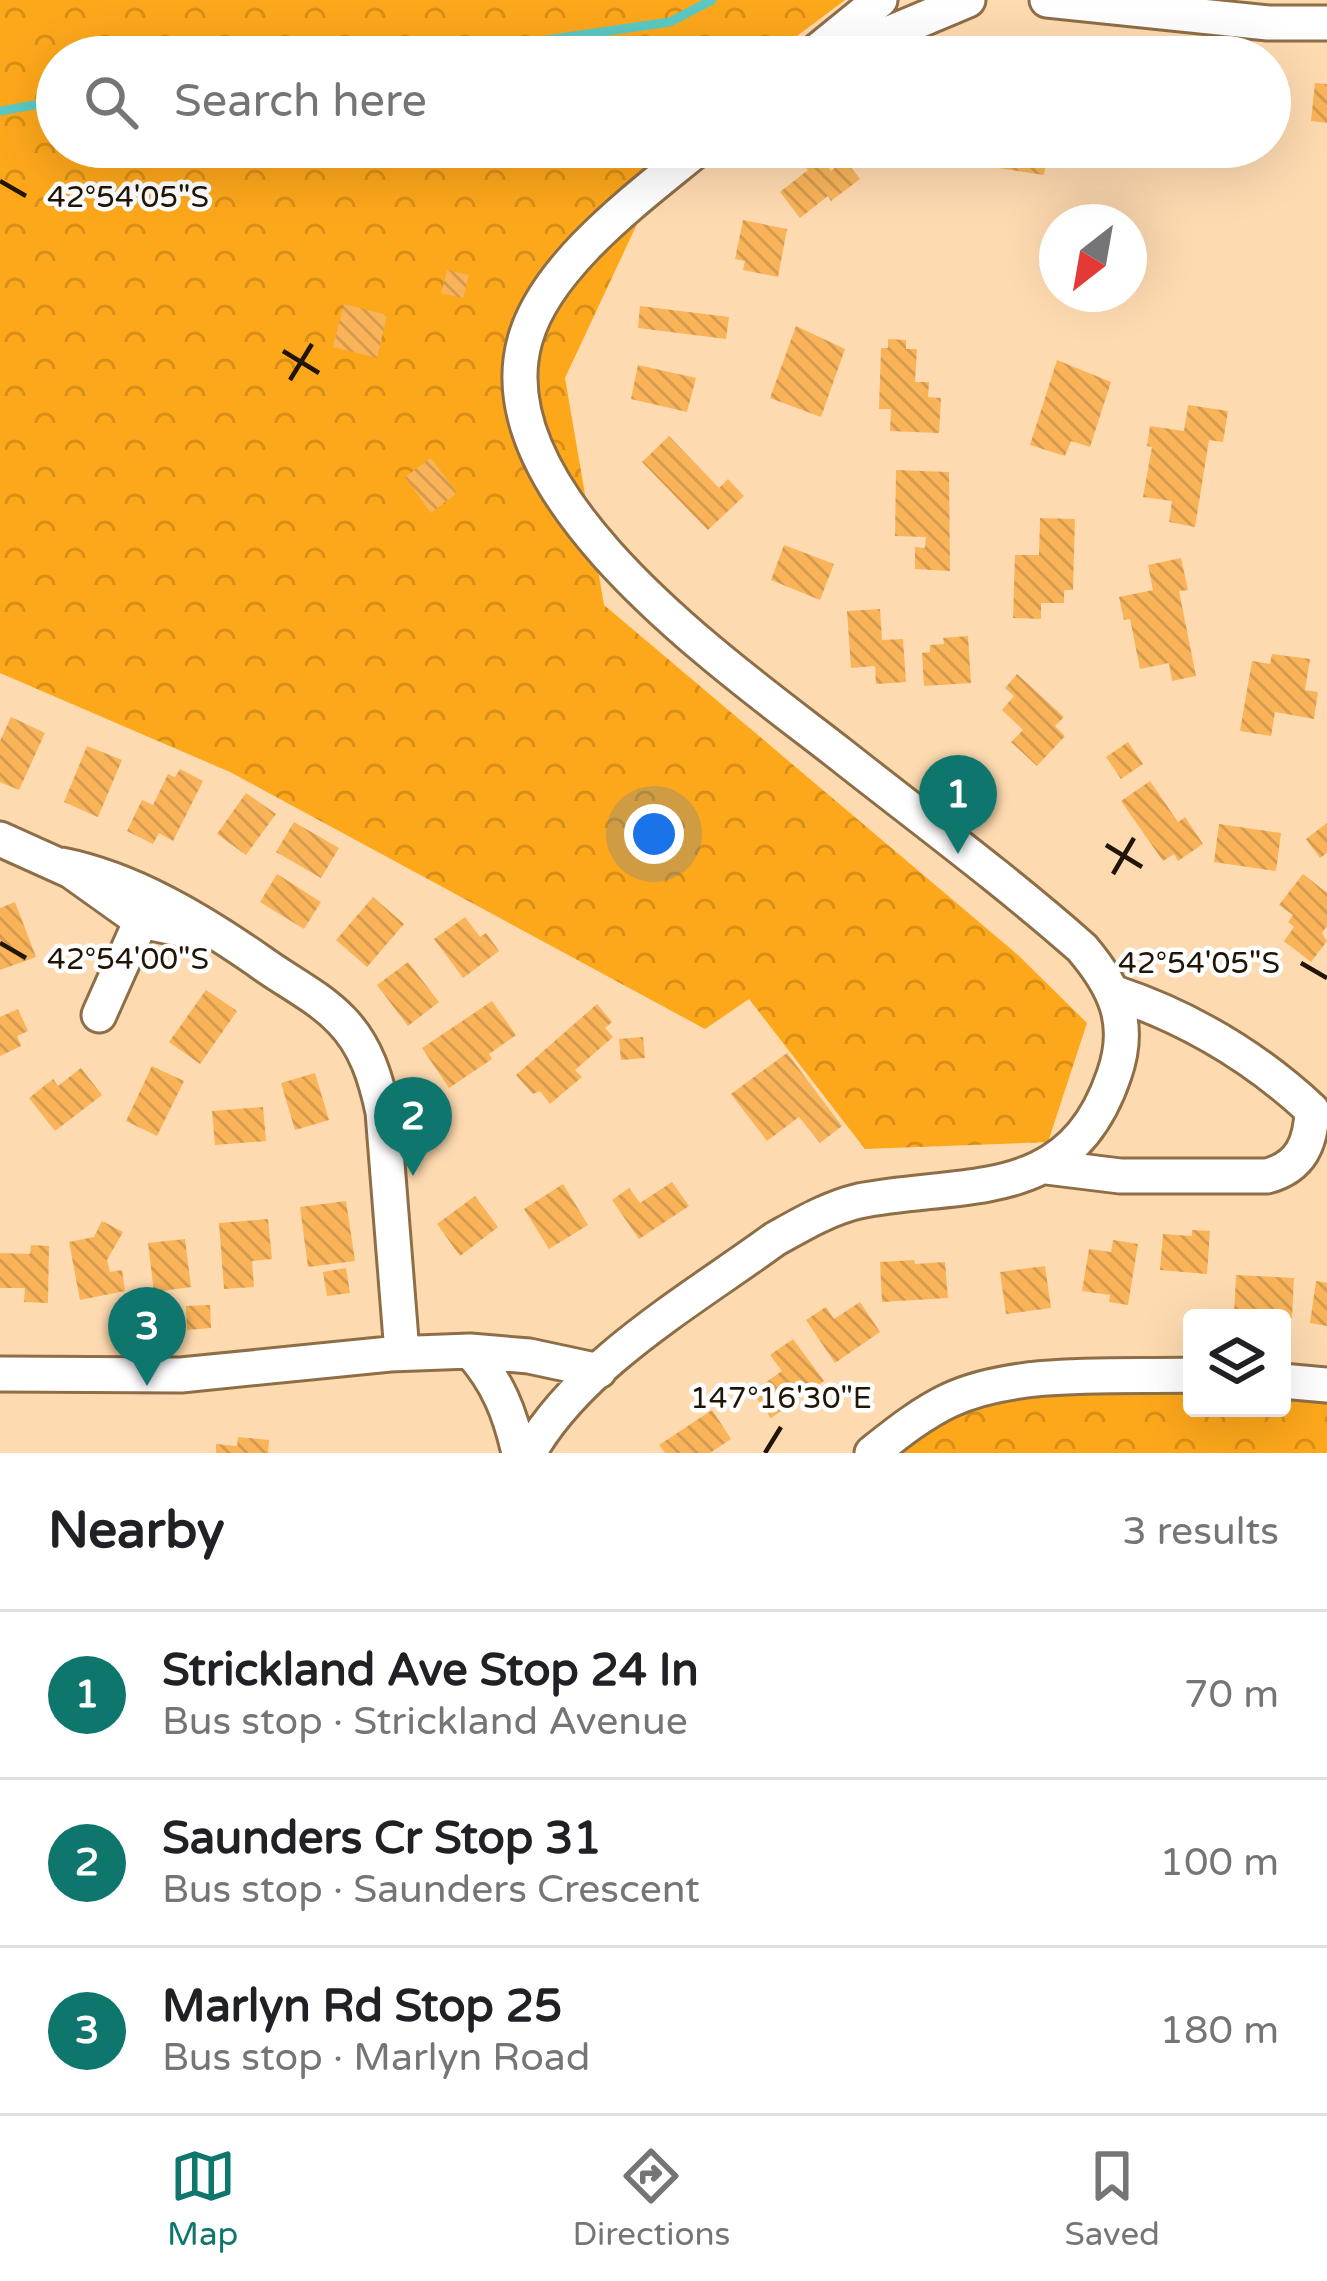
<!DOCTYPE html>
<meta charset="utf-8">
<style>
:root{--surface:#fff;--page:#f6f6f6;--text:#202124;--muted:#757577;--line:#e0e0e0;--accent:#0f766e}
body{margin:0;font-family:"Varela Round",sans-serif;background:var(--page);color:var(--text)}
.controls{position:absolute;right:36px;bottom:36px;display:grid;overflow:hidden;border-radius:12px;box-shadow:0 12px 48px #0002}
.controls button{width:108px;height:108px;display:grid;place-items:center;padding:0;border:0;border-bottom:3px solid var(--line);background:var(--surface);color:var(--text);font:60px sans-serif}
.compass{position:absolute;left:1039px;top:204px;width:108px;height:108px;border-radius:50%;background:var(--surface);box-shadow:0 12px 48px #0002;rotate:211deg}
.you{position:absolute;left:654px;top:834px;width:42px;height:42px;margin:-30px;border:9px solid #fff;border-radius:50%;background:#1a73e8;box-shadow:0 0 0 18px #1a73e833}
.badge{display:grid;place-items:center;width:78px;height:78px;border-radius:50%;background:var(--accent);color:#fff;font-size:39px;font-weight:700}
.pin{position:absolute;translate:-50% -99px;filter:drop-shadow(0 3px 6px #0008)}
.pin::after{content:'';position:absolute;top:63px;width:42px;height:36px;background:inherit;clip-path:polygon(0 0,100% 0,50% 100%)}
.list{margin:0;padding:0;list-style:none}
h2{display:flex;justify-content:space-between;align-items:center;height:156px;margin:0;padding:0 48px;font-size:51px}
h2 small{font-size:39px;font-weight:400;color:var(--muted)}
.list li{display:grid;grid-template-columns:78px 1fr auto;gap:36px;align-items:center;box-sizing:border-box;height:168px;padding:0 48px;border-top:3px solid var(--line)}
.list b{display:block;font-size:45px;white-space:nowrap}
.list p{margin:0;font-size:39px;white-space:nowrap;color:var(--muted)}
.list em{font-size:39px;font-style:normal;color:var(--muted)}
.icon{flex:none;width:66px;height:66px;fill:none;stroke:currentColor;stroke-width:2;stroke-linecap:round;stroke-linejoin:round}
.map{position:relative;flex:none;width:1327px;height:1453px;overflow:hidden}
.search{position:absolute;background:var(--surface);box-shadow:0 12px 48px #0002;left:36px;right:36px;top:36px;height:132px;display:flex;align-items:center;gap:30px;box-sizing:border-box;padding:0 42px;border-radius:66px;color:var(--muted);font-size:45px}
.sheet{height:660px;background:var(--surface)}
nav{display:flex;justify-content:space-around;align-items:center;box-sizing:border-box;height:168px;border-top:3px solid var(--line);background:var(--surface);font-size:33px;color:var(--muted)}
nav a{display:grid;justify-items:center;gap:6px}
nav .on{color:var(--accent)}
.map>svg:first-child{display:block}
.forest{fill:url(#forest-crowns)}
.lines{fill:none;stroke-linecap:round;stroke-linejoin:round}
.stream{stroke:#5cc8c3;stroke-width:9}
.building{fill:url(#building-back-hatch)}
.minor-casing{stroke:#8e6e47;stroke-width:39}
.minor{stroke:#fff;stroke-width:33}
.ticks{fill:none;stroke:#211505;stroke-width:4.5}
.ticks-label{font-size:30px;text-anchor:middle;fill:#211505;stroke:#fff;stroke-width:9;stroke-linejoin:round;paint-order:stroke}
</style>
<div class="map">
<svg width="1327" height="1453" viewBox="0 0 1327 1453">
<defs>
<pattern id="forest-crowns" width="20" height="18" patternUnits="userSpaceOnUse" patternTransform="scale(3)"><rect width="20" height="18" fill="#fda71b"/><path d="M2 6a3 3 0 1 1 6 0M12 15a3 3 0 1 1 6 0" fill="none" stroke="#d98f17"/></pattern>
<pattern id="building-back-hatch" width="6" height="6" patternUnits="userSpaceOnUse" patternTransform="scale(3)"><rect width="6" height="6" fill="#f9b45a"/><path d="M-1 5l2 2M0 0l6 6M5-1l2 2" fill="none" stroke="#d59a4d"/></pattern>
</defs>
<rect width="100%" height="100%" fill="#fedab0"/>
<!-- forest -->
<path class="forest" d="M0,0H845L769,57H57V147H673L565,378L604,605L1018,955L1087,1023L1048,1142L865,1149L749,999L705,1029L230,772L0,673Z
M1192,1375V1408H1282V1381L1327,1385V1453H886L952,1399Z"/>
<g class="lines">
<!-- stream -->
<path class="stream" d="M430,57L670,22L712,0
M0,111L57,101"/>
</g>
<!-- building -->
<path class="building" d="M1270,81L1289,84L1281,133L1270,132Z
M1315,83L1327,84V123L1311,121Z
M1066,147H1101L1098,165L1064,160Z
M1001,149L1047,156L1044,175L998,168Z
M817,153L831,171L845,160L860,179L831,201L828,196L800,218L780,192L808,170L803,165Z
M743,220L787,229L778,277L743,270L745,261L735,259Z
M447,270L469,275L463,298L441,293Z
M344,304L387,315L377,358L333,347Z
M640,306L729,317L726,339L638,328Z
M796,326L845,349L821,417L770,398Z
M888,339L906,340V349H917L915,382H929L928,397L941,398L939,433L890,431L891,409H879L881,348H888Z
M1057,360L1111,382L1090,447L1071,441L1065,456L1030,445Z
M638,365L696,378L687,412L631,399Z
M1188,405L1228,411L1223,442L1209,440L1195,527L1169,522L1172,501L1143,497L1152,447L1147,446L1150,426L1184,431Z
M669,436L719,488L728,479L744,496L708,530L642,462Z
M431,458L457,493L431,513L405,477Z
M896,470L949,472L950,571L915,569V547L925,548L926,537L895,536Z
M1040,518L1075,519L1073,590H1064V603H1041V619L1013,618L1015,555H1039Z
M784,545L834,564L820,600L771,580Z
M1181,558L1188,590L1179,591L1196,676L1172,681L1169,663L1140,669L1130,619L1124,620L1119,597L1153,590L1148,565Z
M880,609L882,640L903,639L906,682L876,684L875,666L851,668L847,611Z
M968,636L971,683L924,686L922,653L930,652V645L944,644L943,638Z
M1272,654L1310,659L1305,690L1318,692L1314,719L1275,712L1271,736L1240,731L1252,661L1270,664Z
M1017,674L1064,717L1055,726L1065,736L1037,766L1011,742L1023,730L1002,710L1014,696L1005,688Z
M11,717L45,733L19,790L0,782V741Z
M1128,742L1143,764L1121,779L1106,757Z
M87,746L122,760L98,817L64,802Z
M180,769L203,781L173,841L159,833L153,844L127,831L142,800L153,805L168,774L175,777Z
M1150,781L1178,822L1185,817L1203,844L1178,861L1174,854L1163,861L1121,801Z
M246,793L276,814L246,855L217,834Z
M294,822L339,848L321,878L276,852Z
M1327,823V853L1320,858L1306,839Z
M1219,824L1281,833L1276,871L1214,862Z
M277,874L321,902L304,929L260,902Z
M1303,874L1327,893V926L1322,933L1327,941L1311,962L1284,941L1294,927L1288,922L1293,915L1279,905Z
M373,897L404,924L367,967L336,940Z
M15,902L36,957L0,970V908Z
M465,917L480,937L486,933L499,951L463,978L434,939Z
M408,962L439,1002L408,1026L377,985Z
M206,990L237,1011L200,1064L169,1042Z
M492,1001L516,1035L489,1054L492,1059L449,1088L422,1048Z
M597,1004L612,1022L605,1028L613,1037L575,1070L582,1077L550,1104L540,1091L533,1094L516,1075Z
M18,1009L28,1031L17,1036L21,1046L0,1056V1017Z
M643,1037L645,1058L621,1060L619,1039Z
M787,1053L842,1126L820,1143L799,1117L767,1141L731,1094Z
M152,1066L184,1081L157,1136L126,1121Z
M81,1068L102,1095L55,1131L29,1098L53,1079L58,1086Z
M315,1073L329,1120L295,1130L281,1083Z
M263,1107L266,1141L215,1145L212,1111Z
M672,1182L689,1206L639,1239L612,1200L629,1188L640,1203Z
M563,1184L588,1225L549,1249L524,1209Z
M475,1196L498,1227L460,1256L437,1224Z
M346,1201L355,1261L308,1267L300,1207Z
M268,1219L272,1259L252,1261L254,1287L224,1289L219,1223Z
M102,1221L123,1232L107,1260L110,1272L122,1270L125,1291L80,1300L69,1242L94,1237Z
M1192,1230L1210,1231L1207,1274L1160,1270L1163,1234L1192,1236Z
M185,1239L191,1287L154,1292L148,1243Z
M1113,1240L1138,1244L1128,1305L1109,1302L1110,1295L1082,1291L1089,1249L1111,1252Z
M31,1245L49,1246L48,1303L24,1302L25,1288H0V1253L30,1254Z
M914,1260L915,1264L945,1262L948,1298L882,1302L880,1262Z
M1045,1266L1051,1308L1006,1314L1000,1272Z
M346,1268L350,1293L327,1296L323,1272Z
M1236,1275L1294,1278L1292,1318L1234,1315Z
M1316,1281L1327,1283V1326L1310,1323Z
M860,1302L880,1332L835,1363L806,1320L826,1307L834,1319Z
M210,1305L211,1328L187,1330L186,1306Z
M793,1339L824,1381L771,1418L752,1392L782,1371L770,1355Z
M712,1410L731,1439L710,1453H665L659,1445Z
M238,1437L269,1440L268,1453H216V1444L237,1446Z"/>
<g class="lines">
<defs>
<path id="minor" d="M1047,0L1268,23H1327
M817,51L854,48L968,0
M816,52L880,0
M0,839L71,871L141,921L195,932
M61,865C132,879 200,920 259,961C286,981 318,996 341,1020C366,1045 376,1079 383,1112L402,1353
M99,1015L148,905
M1047,1167L1120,1176H1267C1301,1167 1311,1143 1312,1110C1254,1056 1190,1018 1115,993
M470,1351C498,1382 510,1413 519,1453
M0,1374L181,1375L390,1354L470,1351L529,1356L599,1371
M1282,1381L1327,1385
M529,1453C579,1364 693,1299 775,1239C802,1224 829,1208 859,1201C967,1180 1070,1205 1114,1075C1132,1024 1116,988 1082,948C1005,880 921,818 840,754C734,671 481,497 525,340C546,264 641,196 700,147
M872,1453C896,1434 922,1413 950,1400C1017,1369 1118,1377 1192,1375"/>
</defs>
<!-- minor casing -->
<use href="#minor" class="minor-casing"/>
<!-- minor -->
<use href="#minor" class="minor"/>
</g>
<!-- ticks -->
<path class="ticks" d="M0,181L26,196M283,351L319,373M290,380L312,344M1106,845L1142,867M1113,874L1134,838M0,943L26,958M1301,963L1327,978M765,1453L781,1427"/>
<g class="ticks-label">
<text x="128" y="207">42°54'05"S</text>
<text x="128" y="969">42°54'00"S</text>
<text x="1199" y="973">42°54'05"S</text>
<text x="781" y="1408">147°16'30"E</text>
</g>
</svg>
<div class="controls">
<button><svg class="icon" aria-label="layers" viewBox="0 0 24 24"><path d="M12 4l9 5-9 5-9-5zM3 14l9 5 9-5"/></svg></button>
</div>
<svg class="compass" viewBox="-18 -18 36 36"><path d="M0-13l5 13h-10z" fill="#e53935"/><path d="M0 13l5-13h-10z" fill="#757577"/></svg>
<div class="you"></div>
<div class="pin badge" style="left:958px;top:854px">1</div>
<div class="pin badge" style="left:413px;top:1176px">2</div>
<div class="pin badge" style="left:147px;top:1386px">3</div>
<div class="search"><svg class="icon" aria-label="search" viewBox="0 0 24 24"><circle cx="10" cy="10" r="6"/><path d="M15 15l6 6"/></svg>Search here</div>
</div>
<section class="sheet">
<h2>Nearby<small>3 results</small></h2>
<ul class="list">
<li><span class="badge">1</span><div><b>Strickland Ave Stop 24 In</b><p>Bus stop · Strickland Avenue</p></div><em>70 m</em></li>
<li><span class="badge">2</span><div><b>Saunders Cr Stop 31</b><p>Bus stop · Saunders Crescent</p></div><em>100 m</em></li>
<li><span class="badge">3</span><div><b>Marlyn Rd Stop 25</b><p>Bus stop · Marlyn Road</p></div><em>180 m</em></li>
</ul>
</section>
<nav>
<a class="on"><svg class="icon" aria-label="map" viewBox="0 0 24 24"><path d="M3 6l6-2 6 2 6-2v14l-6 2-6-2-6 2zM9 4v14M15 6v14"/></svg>Map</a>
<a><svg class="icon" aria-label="directions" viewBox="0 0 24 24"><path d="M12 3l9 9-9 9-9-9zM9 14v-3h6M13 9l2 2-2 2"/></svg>Directions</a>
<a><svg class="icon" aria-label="saved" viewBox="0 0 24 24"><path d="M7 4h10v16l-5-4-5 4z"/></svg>Saved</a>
</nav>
